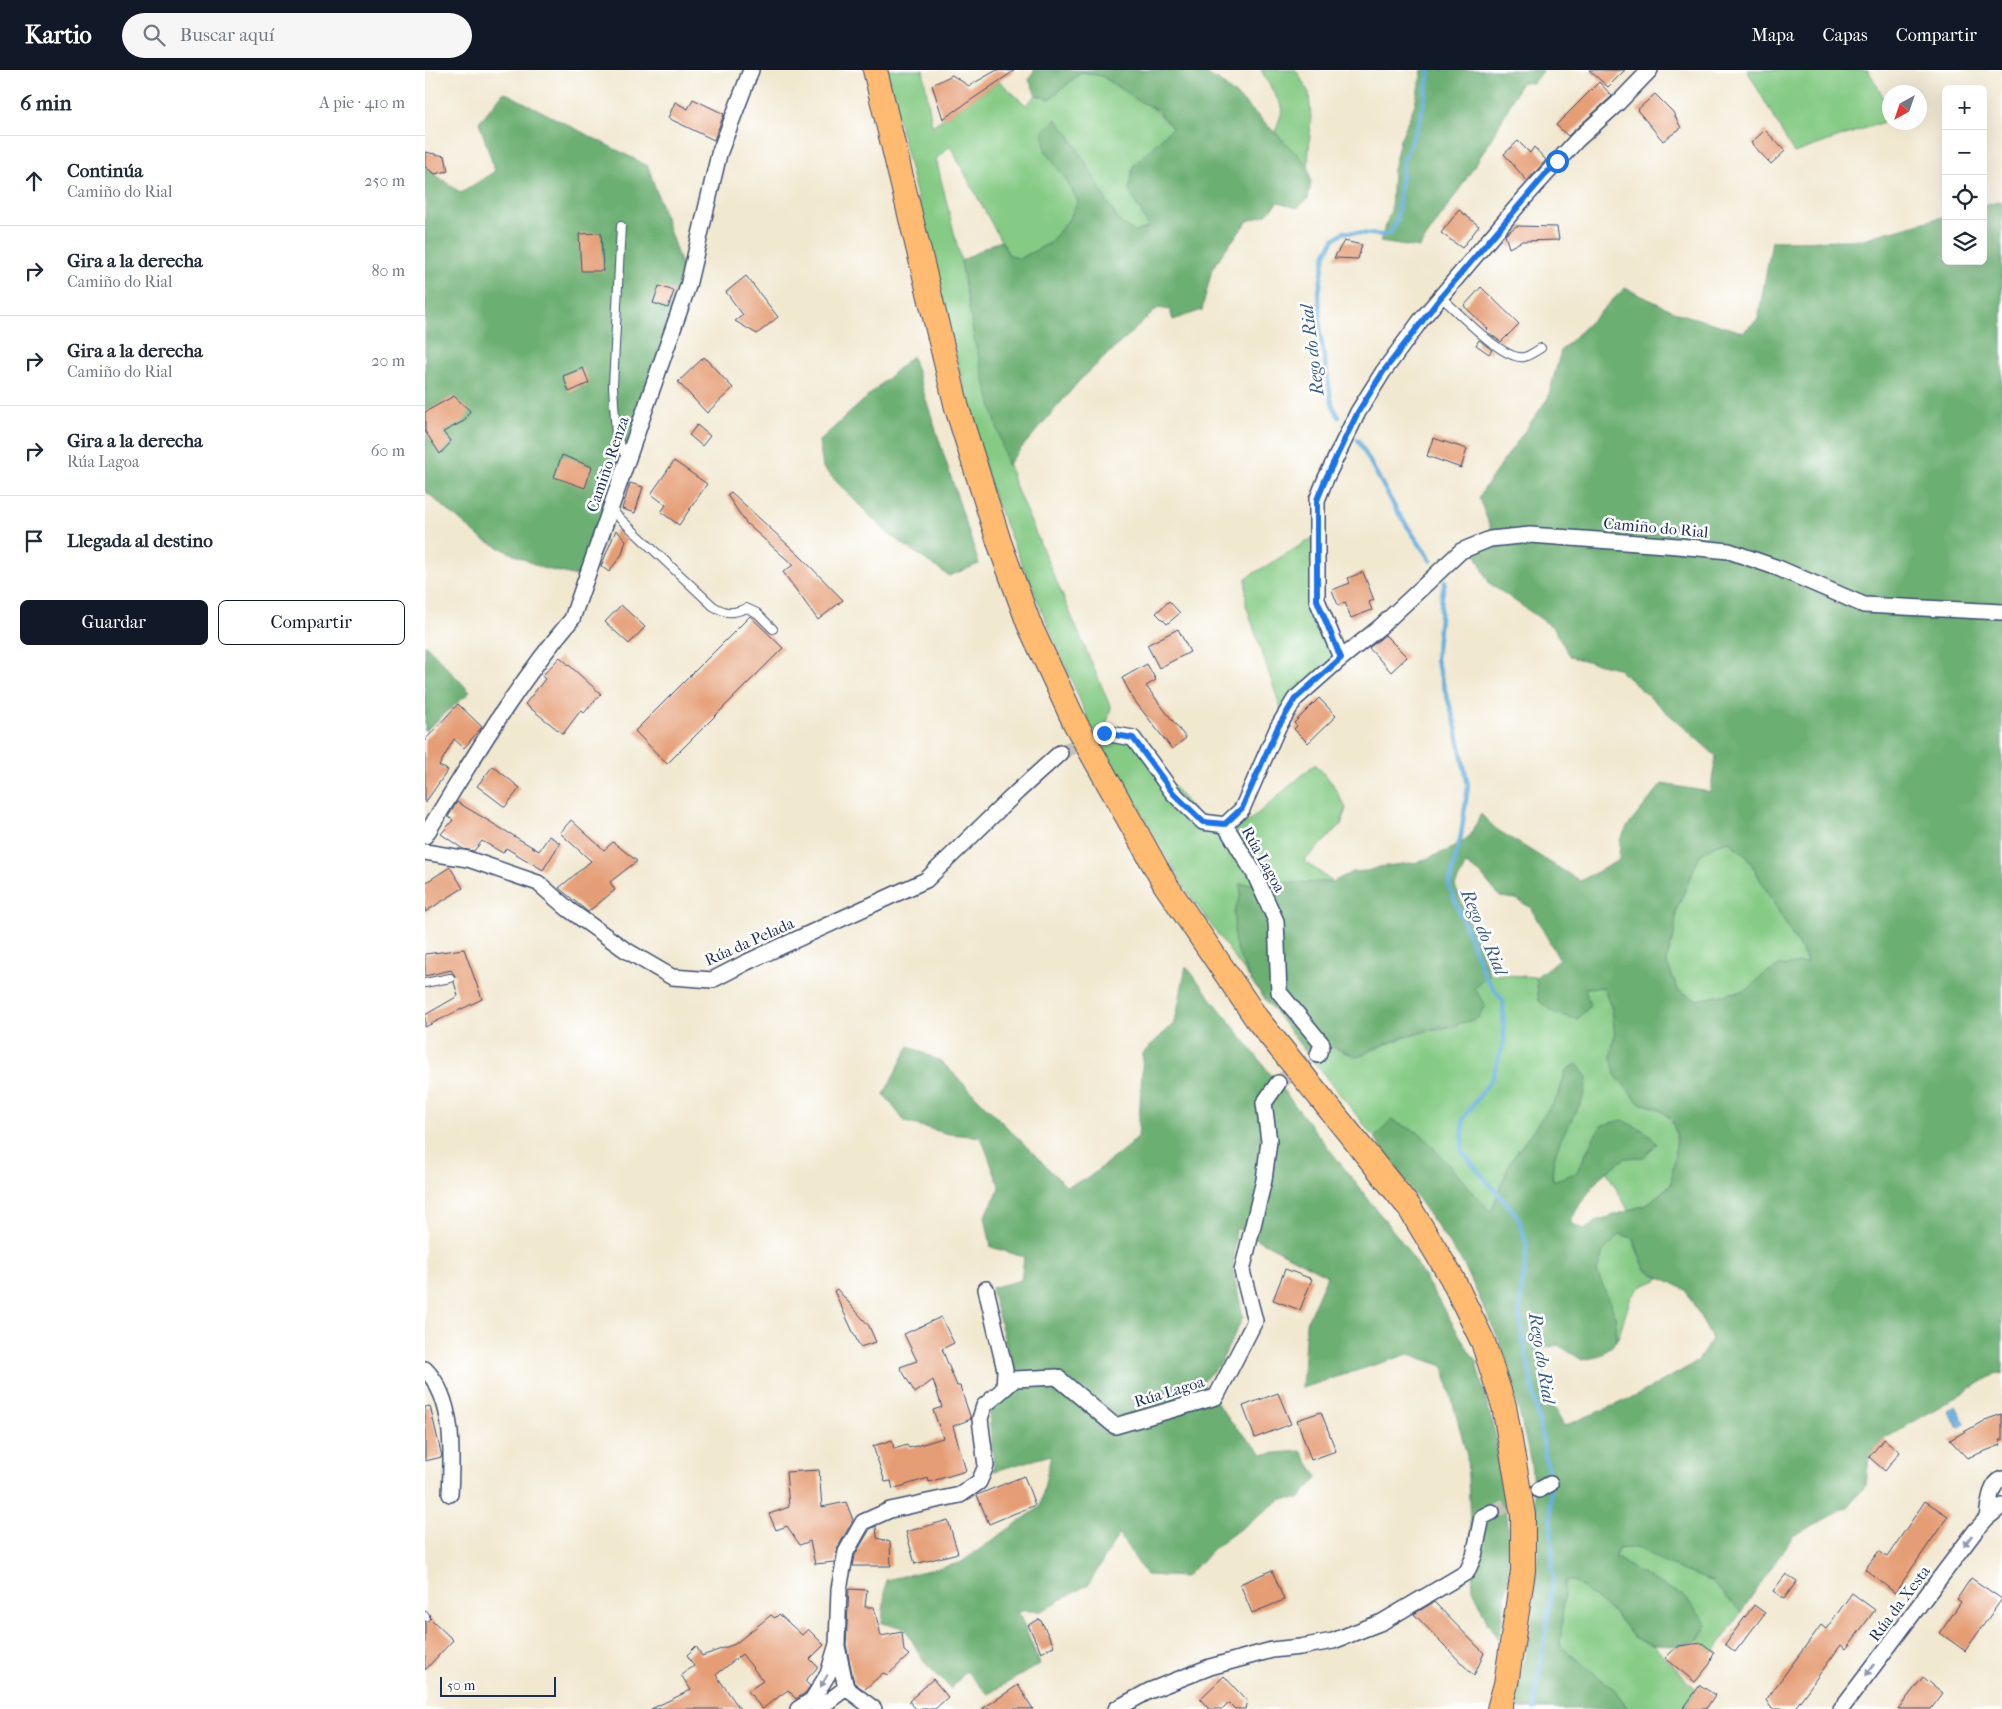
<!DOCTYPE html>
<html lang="es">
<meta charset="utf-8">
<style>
:root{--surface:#fff;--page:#f6f6f7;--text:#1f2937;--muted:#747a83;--line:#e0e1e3;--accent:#111827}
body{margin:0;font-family:"IM FELL French Canon",serif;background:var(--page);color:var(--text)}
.controls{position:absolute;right:15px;top:15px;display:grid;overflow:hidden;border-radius:8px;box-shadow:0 5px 20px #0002}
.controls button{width:45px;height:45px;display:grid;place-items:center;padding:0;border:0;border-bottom:1px solid var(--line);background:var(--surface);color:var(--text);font:25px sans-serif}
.compass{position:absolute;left:1457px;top:15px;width:45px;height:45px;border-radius:50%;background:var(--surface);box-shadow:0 5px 20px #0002;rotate:220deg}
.scale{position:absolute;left:15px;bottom:12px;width:116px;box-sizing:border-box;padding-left:5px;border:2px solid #1b2f5e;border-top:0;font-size:14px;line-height:18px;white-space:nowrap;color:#1b2f5e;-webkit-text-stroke:4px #fff;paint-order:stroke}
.stop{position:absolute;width:15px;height:15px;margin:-11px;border:4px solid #1a73e8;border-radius:50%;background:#fff}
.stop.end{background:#1a73e8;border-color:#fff;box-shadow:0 1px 5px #0008}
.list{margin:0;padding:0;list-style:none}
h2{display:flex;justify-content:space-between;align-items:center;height:65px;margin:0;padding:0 20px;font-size:21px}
h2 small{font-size:16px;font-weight:400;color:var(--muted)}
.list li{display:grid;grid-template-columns:32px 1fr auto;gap:15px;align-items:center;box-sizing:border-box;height:90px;padding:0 20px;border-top:1px solid var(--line)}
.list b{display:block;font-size:19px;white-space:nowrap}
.list p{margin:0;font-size:16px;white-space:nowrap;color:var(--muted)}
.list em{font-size:16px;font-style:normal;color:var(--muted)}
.actions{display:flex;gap:10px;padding:15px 20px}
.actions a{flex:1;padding:11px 0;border:1px solid var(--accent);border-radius:8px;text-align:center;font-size:18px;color:var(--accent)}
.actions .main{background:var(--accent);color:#fff}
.icon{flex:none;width:28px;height:28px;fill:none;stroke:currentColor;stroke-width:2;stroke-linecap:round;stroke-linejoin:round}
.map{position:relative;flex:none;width:1577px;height:1639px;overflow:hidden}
header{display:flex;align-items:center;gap:30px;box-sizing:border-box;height:70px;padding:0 25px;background:var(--accent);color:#fff}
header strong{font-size:24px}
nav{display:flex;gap:28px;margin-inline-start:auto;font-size:18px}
.search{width:350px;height:45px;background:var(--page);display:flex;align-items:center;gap:12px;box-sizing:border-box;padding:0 18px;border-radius:28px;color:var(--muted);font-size:19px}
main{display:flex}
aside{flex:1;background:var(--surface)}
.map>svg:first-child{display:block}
.green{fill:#85cb85;stroke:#507d72}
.forest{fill:#6caf72;stroke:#446f68;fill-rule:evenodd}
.water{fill:#63aedc;stroke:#3f6e9d}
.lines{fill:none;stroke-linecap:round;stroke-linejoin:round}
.stream{stroke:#63aedc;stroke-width:4.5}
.building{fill:#e59d75}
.minor-tunnel{stroke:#c6c3b9;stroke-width:15;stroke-dasharray:15 8;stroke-linecap:butt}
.service-casing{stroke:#3b4b6f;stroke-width:10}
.minor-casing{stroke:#3b4b6f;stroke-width:18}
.primary-casing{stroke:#3b4b6f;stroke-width:26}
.service{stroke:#fff;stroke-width:8}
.minor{stroke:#fff;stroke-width:15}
.primary{stroke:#ffbb71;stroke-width:24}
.oneway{fill:#8d97ae}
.route{stroke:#1a73e8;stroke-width:6}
.labels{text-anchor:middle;stroke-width:5;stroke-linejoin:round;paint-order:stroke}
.street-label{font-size:16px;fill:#1b2f5e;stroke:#fff}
.water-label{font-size:18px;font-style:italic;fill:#345b8a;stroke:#fff}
</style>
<header>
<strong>Kartio</strong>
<div class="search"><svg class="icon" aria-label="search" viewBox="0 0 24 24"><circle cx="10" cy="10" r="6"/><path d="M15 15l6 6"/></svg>Buscar aquí</div>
<nav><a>Mapa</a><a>Capas</a><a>Compartir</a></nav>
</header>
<main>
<aside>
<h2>6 min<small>A pie · 410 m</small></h2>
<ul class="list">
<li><svg class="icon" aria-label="ahead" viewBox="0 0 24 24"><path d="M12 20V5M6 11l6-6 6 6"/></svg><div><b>Continúa</b><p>Camiño do Rial</p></div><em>250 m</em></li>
<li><svg class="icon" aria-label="right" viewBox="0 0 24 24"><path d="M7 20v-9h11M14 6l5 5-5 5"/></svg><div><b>Gira a la derecha</b><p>Camiño do Rial</p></div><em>80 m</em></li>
<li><svg class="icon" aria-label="right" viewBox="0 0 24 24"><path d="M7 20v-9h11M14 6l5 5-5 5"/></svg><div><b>Gira a la derecha</b><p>Camiño do Rial</p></div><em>20 m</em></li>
<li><svg class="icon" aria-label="right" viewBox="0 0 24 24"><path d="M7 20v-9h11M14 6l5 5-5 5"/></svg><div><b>Gira a la derecha</b><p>Rúa Lagoa</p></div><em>60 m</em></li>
<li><svg class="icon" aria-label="arrive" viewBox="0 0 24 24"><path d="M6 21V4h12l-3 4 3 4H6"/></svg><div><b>Llegada al destino</b></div></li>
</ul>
<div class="actions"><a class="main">Guardar</a><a>Compartir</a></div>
</aside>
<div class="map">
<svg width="1577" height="1639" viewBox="0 0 1577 1639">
<rect width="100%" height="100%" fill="#fff"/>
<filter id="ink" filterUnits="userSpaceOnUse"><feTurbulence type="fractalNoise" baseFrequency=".02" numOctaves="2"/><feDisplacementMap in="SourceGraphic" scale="10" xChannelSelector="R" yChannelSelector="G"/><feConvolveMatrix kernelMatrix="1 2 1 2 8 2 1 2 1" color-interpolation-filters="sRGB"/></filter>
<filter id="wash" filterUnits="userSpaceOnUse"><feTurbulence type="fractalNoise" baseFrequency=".0096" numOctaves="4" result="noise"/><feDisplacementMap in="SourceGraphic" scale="20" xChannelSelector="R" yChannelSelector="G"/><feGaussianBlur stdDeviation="1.12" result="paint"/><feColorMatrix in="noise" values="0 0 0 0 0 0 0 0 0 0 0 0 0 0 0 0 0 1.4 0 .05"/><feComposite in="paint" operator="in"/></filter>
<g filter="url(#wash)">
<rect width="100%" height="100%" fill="#f1e8d0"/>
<!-- green -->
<path class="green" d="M461,0H498L507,56L574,11L601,35L611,25L625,28L657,2L677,6L695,19L716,25L747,58L708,96L704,120L724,157L710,162L694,152L645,66L642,111L653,132L644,149L625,173L594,189L583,184L525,76L511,89L536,191L550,273L589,413L686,638L679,663L708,668L778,752L800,755L822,753L890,694L907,713L921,738L916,755L879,791L908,812L815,814L816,824L809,842L816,890L827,912L761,820L665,654L570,430L548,355Z
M836,0H871L884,23L886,48L883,95L850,62L858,39Z
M1322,0H1443L1464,37V50L1369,83Z
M891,466L892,530L916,588L859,648L821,535V508Z
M1304,771L1323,788L1383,893L1336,906L1322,920L1272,930L1253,920L1241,891L1250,862L1251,841L1275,785L1290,775Z
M1065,904L1111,907L1114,931L1160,918L1178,917C1190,944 1192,957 1186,986L1214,1033C1264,1044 1251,1075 1246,1114L1221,1135L1203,1140L1182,1102L1200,1088L1219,1086L1167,1070L1151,1104L1128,1111C1124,1081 1144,1053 1158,1029L1141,1000L1133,1026L1085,1092L1066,1143L996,1064L966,1050L950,1068L883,985L897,974L933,987C964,971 997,961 1032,956L1049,918Z
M1195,1164L1207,1168L1220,1199L1236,1208L1215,1217L1206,1227L1192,1271L1190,1245L1172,1202L1178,1182Z
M1213,1477L1241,1494L1286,1511L1316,1542L1289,1582L1273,1571L1282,1554L1190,1486L1193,1479Z
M1140,1511H1149L1190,1544L1210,1569L1228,1575L1271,1619L1258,1639H1203L1190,1620L1135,1576Z"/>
<!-- forest -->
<path class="forest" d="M609,0H774L793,10L822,35L883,95L886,113L883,129L872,138L854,132L840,145L823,151L799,181L787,199L777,240L748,250L745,240L733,238L655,310L582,395L550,273L536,191C550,184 561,175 577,171L583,184L594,189L625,173L644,149L653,131L642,111L620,80L618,62L631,49L645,66L694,152L710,162L724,157L704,120L708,96L747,58L732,40L714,31L677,6L657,2L625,29L611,25L604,10Z
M997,0H1118L1108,13L1096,12C1069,71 1031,125 994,178L955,172L966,140L968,100L975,70L990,34Z
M79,22L223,96L263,216L161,508L117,498L57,469L0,421V97L36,123L70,101L54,52Z
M1577,131V1304L1572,1303L1459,1369L1444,1387L1441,1415L1424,1436L1368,1466L1316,1542L1286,1511L1241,1494L1213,1477L1193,1479L1190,1487L1210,1500L1260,1527L1282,1554L1273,1571L1253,1576L1228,1575L1210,1569L1190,1544L1149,1511H1140L1135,1576L1190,1620L1203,1639H1089L1106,1559L1114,1474L1106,1394L1095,1345L1074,1270L1039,1195L950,1068L966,1050L996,1064L1066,1142L1085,1092L1135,1023L1141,1000L1152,994L1162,1007C1161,1015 1160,1024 1157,1030C1145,1056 1124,1080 1128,1111L1151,1103C1161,1087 1166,1070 1177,1055L1198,1050L1221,1062L1232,1074L1219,1087L1200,1088L1176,1106L1155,1134L1145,1152L1159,1160L1174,1150L1221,1135L1246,1115L1252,1066L1247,1049L1231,1037L1214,1033L1190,1005L1186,986L1190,966L1187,939L1178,917L1160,918L1165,936L1153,949L1131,944L1114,931L1111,907L1134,889L1105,837L1091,829L1075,827L1055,803L1041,794L1030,816L1065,904L1049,918L1060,935L1053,948C1038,954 1023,956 1007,959C982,965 955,975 933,987L907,976L883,985L827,912L816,890L809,871V842L816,824L815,814L908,812L927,802L942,801L954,797L993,792L1026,779L1045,766L1056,744L1071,759L1155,811L1194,790L1195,770L1202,757L1237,714L1285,722L1291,686L1192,598L1145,587L1129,558L1064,513L1047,476L1066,459L1054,428L1060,417L1123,328L1136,280L1200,218L1253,243L1318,262L1333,249L1347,171L1434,170L1521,146V191H1558V136ZM1304,771L1323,788L1383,892L1355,896L1336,906L1322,920L1272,930L1253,920L1241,891L1250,862L1251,841L1275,785L1290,775ZM1195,1164L1208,1168L1220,1199L1261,1220L1287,1269L1272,1292L1209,1327L1139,1356C1124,1329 1119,1309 1115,1279L1133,1275L1157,1290L1176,1286L1192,1271L1190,1245L1172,1202L1178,1182Z
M487,286L554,494L524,506L462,463L398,398L394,371Z
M0,574L45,622L0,661Z
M761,896L980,1176L1051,1292L1075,1383L1083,1465V1511L1073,1569L1062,1552L1048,1518L1042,1386L1018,1296L984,1284L877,1318L881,1253L902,1206L811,1158L808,1201L818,1247L795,1294L777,1312L806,1352L838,1384L876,1381L893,1407L874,1429H856L793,1475L760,1507L721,1505L694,1464L664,1514L616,1541H593L615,1594L563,1624L541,1601L526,1619L499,1592L480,1558L457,1553L461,1510L535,1493L615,1437L626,1385L569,1401L564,1344L590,1309L566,1218L596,1210L599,1187L566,1177L560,1146L575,1118L556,1067L524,1064L480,1052L459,1024L484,976L517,992L641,1116L663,1108L713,1068L718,983L750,952Z"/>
<!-- water -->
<path class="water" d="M1531,1336L1540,1354L1533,1358L1523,1340Z"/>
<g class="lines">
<!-- stream -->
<path class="stream" d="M914,347L907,334L895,263L894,222L900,185L909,169L919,162L958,165L965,163L972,151L978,91L995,50L1005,0
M933,370L972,441L1006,491
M1020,511L1017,525L1011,590L1030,653L1043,716L1036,765L1024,816L1062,910L1078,931L1079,970L1068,1007L1038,1049L1037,1082L1094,1148L1102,1176L1094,1246L1125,1411
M1109,1639L1128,1512L1125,1419"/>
</g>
<g id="blocks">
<!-- building -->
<path class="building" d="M572,0L589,1L518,49L507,15L527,5L544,16Z
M1164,0H1200L1183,17Z
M1174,12L1187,26L1143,66L1131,55Z
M1230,24L1248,42L1256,58L1238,71L1212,40Z
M268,29L299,44L289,70L243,48L250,32L263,39Z
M1340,60L1360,81L1346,94L1326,73Z
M1093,71L1105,83L1109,77L1121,90L1102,111L1079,84Z
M0,82L20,86L23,101L10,104L0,97Z
M1034,140L1054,156L1037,178L1016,163Z
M1091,156L1132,157L1134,170L1097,171L1084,178L1080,165Z
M176,163L178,201H156L154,164Z
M919,171L937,175L933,189L909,188Z
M321,206L353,247L332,264L310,251L318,245L301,222Z
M234,216L249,221L243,238L228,233Z
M1056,217L1094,254L1076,272L1061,261L1063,259L1039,236Z
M1054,270L1067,280L1064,284L1051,275Z
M279,287L308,318L282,343L253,312Z
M158,298L164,313L144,322L138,306Z
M29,326L45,341L39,351L18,362L26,372L15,384L0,361V342Z
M272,355L285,366L277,376L264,365Z
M1008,368L1042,379L1036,398L1002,386Z
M137,385L167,397L160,418L129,407Z
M249,391L282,414L254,455L236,442L241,435L226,424Z
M205,413L218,417L210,443L197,439Z
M306,422L376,487L418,530L393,550L358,502L368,495L321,453L302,425Z
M191,460L201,470L197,484L184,502L176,496Z
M938,502L949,530L944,532L947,540L926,548L920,532L913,535L907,520L925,513L923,508Z
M744,531L755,543L742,554L731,543Z
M196,535L220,557L204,574L180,552Z
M325,546L358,578L242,694L210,661Z
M753,559L765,582L734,598L722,575Z
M960,565L982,587L966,602L944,578Z
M135,587L176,624L159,643L156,640L138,664L100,634L120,609L117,606Z
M722,594L731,610L721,616L761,668L747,679L709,630L697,608Z
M894,628L911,646L883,673L869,659L872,656L869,653Z
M33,634L57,657L39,678L29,669L14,696L23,700L0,733V670Z
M68,696L95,718L80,737L52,716Z
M32,732L114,781L124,766L135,773L118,800L81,778L78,783L57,771L49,781L38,779L16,764L28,750L23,747Z
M146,750L179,780L188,772L212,791L185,812L190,820L163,842L134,818L166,791L135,763Z
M25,797L38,818L0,842V813Z
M39,879L57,929L0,957V945L33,926L29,912L30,906L26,900L0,906V884Z
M860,1199L887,1209L875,1240L848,1230Z
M412,1219L444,1256L451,1272L435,1277L409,1221Z
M516,1247L529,1273L517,1279L532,1316H535L546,1349L528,1356L541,1401L504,1412L503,1408L468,1419L466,1411L460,1412L448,1376L467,1370L469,1379L482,1375L484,1378L518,1368L508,1340L517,1337L508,1310L490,1323L475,1297L492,1291L479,1264Z
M853,1323L866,1354L830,1368L818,1336Z
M5,1336L17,1387L0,1391V1337Z
M896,1342L911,1381L886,1390L872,1350Z
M1577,1344V1370H1574L1576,1375L1542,1388L1525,1370L1560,1350Z
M1459,1369L1475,1382L1460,1401L1444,1387Z
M394,1400L397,1437L421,1432L428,1450L413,1477L410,1492L390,1494L385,1471L375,1475L362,1456L351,1460L344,1444L364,1437L361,1402Z
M599,1406L610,1435L564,1454L552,1425Z
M1500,1431L1523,1446L1470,1523L1440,1499L1454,1481L1462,1487Z
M523,1450L533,1483L490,1494L481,1462Z
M451,1456L452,1468L465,1472L466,1496H428L430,1485L445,1459Z
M847,1500L859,1530L827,1543L815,1514Z
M1361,1504L1372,1511L1359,1529L1348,1521Z
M1546,1508L1577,1529L1540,1581L1515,1563L1536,1532L1532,1529Z
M424,1519L442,1520L440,1537H449L456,1566L477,1562L479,1581L484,1585L463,1605L458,1603L439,1620L429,1613L421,1575Z
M1427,1523L1450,1540L1421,1579L1416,1575L1369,1639H1347L1341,1630L1396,1555L1401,1559Z
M1009,1532L1059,1583L1049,1606L989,1544Z
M1329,1535L1340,1543L1310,1582L1300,1574Z
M354,1544L377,1565L383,1559L399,1575L385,1589L393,1597L380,1611L385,1616L380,1623L371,1629L363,1620L337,1639L323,1621L338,1611L317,1584L291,1605L315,1639H226L266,1620L256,1605L269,1596L262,1585L271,1576L277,1586L310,1574L346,1545L350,1548Z
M5,1548L28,1570L0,1600V1553Z
M615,1549L629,1576L616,1582L603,1555Z
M1277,1573L1289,1582L1285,1594L1270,1612L1240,1588L1253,1576Z
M799,1606L822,1631L820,1639H810L804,1633L798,1639H784L775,1629Z
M1498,1607L1518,1623L1506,1639H1473Z
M508,1609L523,1627L510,1639H491L484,1631Z
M593,1615L608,1639H557Z
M1275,1615L1290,1625L1281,1639H1258Z"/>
</g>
</g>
<g filter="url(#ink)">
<use href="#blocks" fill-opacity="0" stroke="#3b4b6f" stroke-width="1"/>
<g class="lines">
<!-- minor-tunnel -->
<path class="minor-tunnel" d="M635,683L679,663
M853,1013L893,985
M1067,1442L1102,1426"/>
<defs>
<path id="service" d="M196,156L188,316L191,366L202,389
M1016,227C1032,241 1078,291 1099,287C1104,286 1111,281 1116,278
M185,439L288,536C301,544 308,544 321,538L332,543L348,559
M0,913L25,908
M0,1547V1546"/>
<path id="minor" d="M916,588L892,530V430L901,408L933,342L958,302L996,250L1095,133L1152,70L1193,33L1225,0
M679,663L708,668L748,723L778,752L800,755L829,803L851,851L854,922L897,974L893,985
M800,755L817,739L853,657L870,629L913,591L955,557L1036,481L1065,469L1105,465L1253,476L1304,481L1353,498L1439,535L1577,542
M0,766C46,692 90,616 147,549L263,216L294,84L326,0
M0,782L43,789L113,813L143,839L199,879L247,907L287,910L322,892L501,810L592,722L635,683
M561,1219L580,1300L579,1319
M0,1299C30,1329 27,1384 25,1424
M1114,1420L1125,1414
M1562,1448C1564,1436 1564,1415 1577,1409
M412,1576L421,1618L449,1639
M373,1639L387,1630L403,1604L412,1574L414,1519L421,1482L438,1452L465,1440L535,1425L554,1412L561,1396L555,1349L559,1336L590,1309L632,1307L690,1356L791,1327L830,1251L817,1201L839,1110L844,1071L839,1033L853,1013
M393,1639L421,1618
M691,1639L724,1621L785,1597L847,1580L875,1577L908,1571L957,1552L1042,1502L1049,1486L1057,1447L1067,1442
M1416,1639L1551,1460L1562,1448L1577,1436"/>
<path id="primary" d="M450,0L532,338L574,472L604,554L650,653L740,814L832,949L984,1137L1027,1208L1058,1272L1079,1336L1098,1445V1501L1081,1614L1074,1639"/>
</defs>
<!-- service casing -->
<use href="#service" class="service-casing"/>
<!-- minor casing -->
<use href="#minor" class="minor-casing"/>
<!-- primary casing -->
<use href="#primary" class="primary-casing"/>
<!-- service -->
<use href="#service" class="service"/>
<!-- minor -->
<use href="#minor" class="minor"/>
<!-- primary -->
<use href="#primary" class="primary"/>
</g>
<!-- one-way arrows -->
<defs><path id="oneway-solid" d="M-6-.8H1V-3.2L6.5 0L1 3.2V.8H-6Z" transform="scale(1.25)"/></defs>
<g class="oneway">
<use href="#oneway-solid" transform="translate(1543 1471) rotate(127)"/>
<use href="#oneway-solid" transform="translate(1445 1600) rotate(127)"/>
<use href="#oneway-solid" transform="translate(399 1611) rotate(120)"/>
</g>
</g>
<g class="lines" filter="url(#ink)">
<!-- route -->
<path class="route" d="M679,663L708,668L748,723L778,752L800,754L817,738L853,657L870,629L916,588L892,530V430L901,408L933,342L958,302L1016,227L1132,91"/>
</g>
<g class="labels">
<!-- street labels -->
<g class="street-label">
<text transform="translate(182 394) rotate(-71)" y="6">Camiño Renza</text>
<text transform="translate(1231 457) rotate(5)" y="6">Camiño do Rial</text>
<text transform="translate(839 789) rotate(61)" y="6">Rúa Lagoa</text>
<text transform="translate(324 871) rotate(-24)" y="6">Rúa da Pelada</text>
<text transform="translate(744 1321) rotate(-17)" y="6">Rúa Lagoa</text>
<text transform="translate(1474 1533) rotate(-53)" y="6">Rúa da Xesta</text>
</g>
<!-- water labels -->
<g class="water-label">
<text transform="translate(887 280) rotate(-97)" y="6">Rego do Rial</text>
<text transform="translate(1059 862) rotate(67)" y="6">Rego do Rial</text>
<text transform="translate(1117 1288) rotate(81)" y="6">Rego do Rial</text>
</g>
</g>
</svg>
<div class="controls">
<button>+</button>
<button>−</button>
<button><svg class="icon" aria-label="locate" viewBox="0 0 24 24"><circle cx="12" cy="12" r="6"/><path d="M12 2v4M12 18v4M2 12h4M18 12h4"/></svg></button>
<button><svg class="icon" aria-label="layers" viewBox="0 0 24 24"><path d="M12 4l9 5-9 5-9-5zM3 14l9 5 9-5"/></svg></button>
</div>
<svg class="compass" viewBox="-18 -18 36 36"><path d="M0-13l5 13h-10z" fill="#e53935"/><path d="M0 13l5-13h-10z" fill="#747a83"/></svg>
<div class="scale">50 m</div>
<div class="stop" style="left:1132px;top:91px"></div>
<div class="stop end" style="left:679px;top:663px"></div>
</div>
</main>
